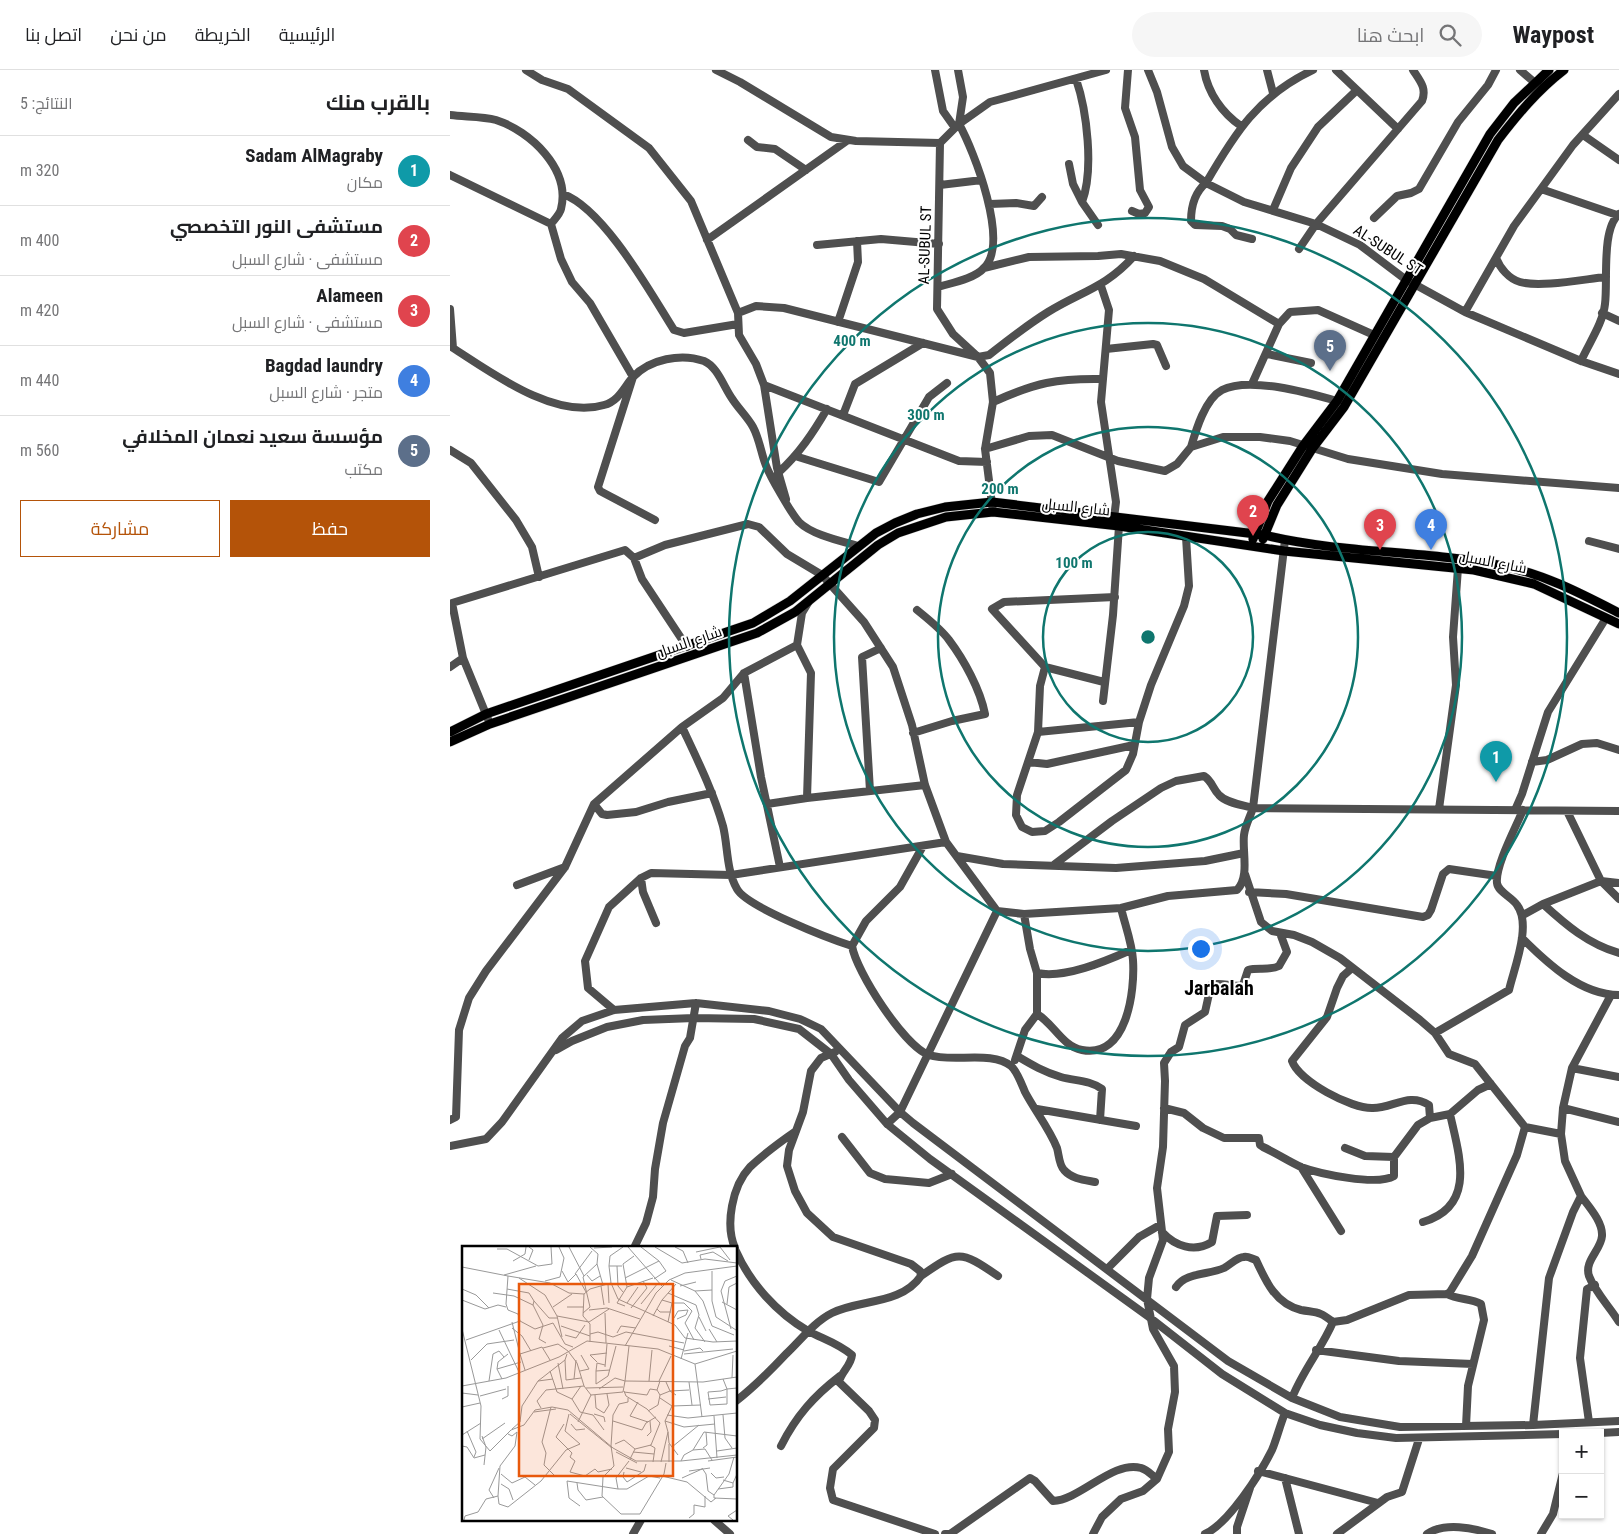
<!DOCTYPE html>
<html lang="ar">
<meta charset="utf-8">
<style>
:root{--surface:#fff;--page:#f6f6f6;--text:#202124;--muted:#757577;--line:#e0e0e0;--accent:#b45309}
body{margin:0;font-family:"Roboto Condensed",Cairo,sans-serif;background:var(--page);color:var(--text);direction:rtl}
.controls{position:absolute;right:15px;bottom:15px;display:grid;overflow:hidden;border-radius:0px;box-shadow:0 1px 4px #0004}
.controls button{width:45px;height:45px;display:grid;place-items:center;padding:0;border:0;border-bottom:1px solid var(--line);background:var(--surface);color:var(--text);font:25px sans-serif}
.you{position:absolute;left:750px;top:878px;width:18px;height:18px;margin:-12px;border:4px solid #fff;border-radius:50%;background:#1a73e8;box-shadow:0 0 0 8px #1a73e833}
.badge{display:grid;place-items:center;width:32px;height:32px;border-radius:50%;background:var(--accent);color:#fff;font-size:16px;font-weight:700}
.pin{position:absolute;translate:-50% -41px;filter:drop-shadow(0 1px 2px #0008)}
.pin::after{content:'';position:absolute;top:26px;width:18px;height:15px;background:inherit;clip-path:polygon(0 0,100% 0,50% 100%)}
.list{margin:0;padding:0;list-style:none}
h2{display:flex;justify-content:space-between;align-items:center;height:65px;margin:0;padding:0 20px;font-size:21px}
h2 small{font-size:16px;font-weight:400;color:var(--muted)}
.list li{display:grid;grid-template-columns:32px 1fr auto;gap:15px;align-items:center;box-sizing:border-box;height:70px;padding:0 20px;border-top:1px solid var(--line)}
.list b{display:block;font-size:19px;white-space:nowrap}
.list p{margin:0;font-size:16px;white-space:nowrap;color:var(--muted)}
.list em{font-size:16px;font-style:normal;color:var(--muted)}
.actions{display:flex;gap:10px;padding:15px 20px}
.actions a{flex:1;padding:11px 0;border:1px solid var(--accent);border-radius:0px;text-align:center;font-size:18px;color:var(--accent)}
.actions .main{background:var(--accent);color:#fff}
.icon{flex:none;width:28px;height:28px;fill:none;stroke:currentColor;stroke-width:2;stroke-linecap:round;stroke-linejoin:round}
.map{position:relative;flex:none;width:1169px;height:1464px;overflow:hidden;direction:ltr}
header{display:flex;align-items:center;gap:30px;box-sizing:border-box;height:70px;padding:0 25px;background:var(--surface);border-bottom:1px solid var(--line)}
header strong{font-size:24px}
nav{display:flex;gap:28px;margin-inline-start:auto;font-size:18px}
.search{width:350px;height:45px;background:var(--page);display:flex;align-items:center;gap:12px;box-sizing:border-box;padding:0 18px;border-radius:28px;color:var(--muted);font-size:19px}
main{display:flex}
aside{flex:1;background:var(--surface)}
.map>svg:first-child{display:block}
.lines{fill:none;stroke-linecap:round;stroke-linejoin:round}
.major-casing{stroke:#dbdbdb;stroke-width:10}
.minor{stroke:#4f4f4f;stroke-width:8}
.major{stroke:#000;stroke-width:9}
.ring{fill:none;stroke:#0f766e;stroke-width:2.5}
.labels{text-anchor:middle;stroke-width:4;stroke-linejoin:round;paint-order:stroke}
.street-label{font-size:15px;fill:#000;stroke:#fff}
.district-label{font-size:20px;font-weight:bold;fill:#000;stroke:#fff}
.inset-road{fill:none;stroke:#999;stroke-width:1}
.view{fill:#e8590c;fill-opacity:0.15;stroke:#e8590c;stroke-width:2.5}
.inset-edge{fill:none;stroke:#000;stroke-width:2.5}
.centre{fill:#0f766e;stroke:#fff;stroke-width:2.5}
.ring-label{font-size:15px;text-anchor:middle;font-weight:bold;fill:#0f766e;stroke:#fff;stroke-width:4;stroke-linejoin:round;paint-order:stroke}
</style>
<header>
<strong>Waypost</strong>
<div class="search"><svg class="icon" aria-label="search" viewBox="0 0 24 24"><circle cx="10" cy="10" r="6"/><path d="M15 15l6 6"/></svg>ابحث هنا</div>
<nav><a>الرئيسية</a><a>الخريطة</a><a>من نحن</a><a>اتصل بنا</a></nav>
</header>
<main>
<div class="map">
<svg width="1169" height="1464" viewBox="0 0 1169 1464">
<rect width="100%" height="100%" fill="#fff"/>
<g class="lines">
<defs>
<path id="major" d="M803,469L818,431L853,376L887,331L1040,64L1064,33L1099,0
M813,469L827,435L862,379L894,337L1048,70C1068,44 1088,20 1114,0
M0,662L36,644L303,553L340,531L426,463L445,453L467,444L495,437L542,432L814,465C892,484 974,480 1053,496C1094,504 1132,524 1169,543
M0,672L40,654L307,563L345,542L428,475L448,463L496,447L543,442L669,456L834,481L1024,500L1084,514L1169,554"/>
</defs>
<!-- major casing -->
<use href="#major" class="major-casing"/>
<!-- minor -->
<path class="minor" d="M76,0L92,10L118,19L199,78L241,131L288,243
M266,0L290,12L381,67L406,71L490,73
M485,0L493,41L505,58
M678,0L675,38L685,67L690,120L699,137L695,143L689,144L682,141
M698,0L707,22L722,77L733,96L756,113L794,132L866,154L910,175L955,209L1015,242L1131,291L1169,304
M754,0C758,23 772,43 791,56
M817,0L823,23
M886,0L948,59
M1070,0L1084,12
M626,9C637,41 644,100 632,132L648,155
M0,45C14,47 32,46 46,50C80,61 121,99 111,139C110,144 104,150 101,154
M1133,65L1169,90
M298,70L307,77L325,79L356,100
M619,94L623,114L632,132
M0,105L101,154L111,189L122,212L140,233L183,307L148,417L150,421L205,450
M490,115L532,110
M113,124C154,139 200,222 224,260L234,263L288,254
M540,134L566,133L584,136L592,127
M823,140L841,98L868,57L907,20
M1167,145L1091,119L1123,75L1169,24
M924,148L947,126L961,123L969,119L1008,52L1038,15L1046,0
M802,169L786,165L780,159L772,156L745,155L741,151C741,136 744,123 756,113C785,63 808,26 863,0
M257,170L398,70
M367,175L431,169L489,174
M849,179L866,154L972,31C977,18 970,11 963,0
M1046,188C1050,198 1059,209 1070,212C1090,218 1135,209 1156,207
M534,198L579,187L648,186L671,184L710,191L754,209L829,254
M651,216L659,240L651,332L666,432L664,448
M488,217C501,213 524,209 534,198C560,173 524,81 509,54L513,27L508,0
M0,239L3,278C42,303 105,350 154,335C169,331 174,317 183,307C200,289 231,283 254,291C268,297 274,318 283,330C289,339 298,348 303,357C309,368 311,382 315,393C319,405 341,443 349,452C362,465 391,471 408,476
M1015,242L1064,156L1091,119
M1152,243L1169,251
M388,252L408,192L407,171
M656,279L703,274L707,275L716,296
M817,284L861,293
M1131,291C1139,273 1153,253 1155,234C1158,212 1151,159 1169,144
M802,314L829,254L840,242L868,240L924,265
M314,315L509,391L537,392
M543,332C585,313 607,308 653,309
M393,345L405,314L473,273
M741,377C746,360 755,329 772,320C799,306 859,323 887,331
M535,379L579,366L602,365L668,391L715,401L727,394L741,377L773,367H810L840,371L898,389L992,404L1169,418
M0,380L21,393L66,450L82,477L89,507
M345,386L429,412L479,327L497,313
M328,403C349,384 363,363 377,339
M336,429L327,398L314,315L306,294L289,265L288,243L306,236L334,238L528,287L539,285C558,270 577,255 598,242C632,221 655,218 684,186
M543,442L535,379L543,332L540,303L528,287L503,264L487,239L490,73L509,54L540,32L656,0
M1139,471L1169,479
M184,488L215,475L298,454L309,457L337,484L372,505L414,552L443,597L462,655L475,715L496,772L547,841L574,844L671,838L718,826L787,820C800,807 792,781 794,765C795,756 800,747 803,738L1169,741
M347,575L361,603L357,728L475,715
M0,597L13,588
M595,597L542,539L554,532L665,527
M294,603L311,707L330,797
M654,612L595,597L590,616L588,662L689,652
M653,631L663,545L669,456
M40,654L13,588L2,533L175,480L184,488L192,509L237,577
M232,657C247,689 263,721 273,756C278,776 276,800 287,819C297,837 380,869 402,876C406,901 454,976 479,985C502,993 542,980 561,996C567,1001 572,1015 575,1022C585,1041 599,1058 607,1078C609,1085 609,1095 614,1100C622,1109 634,1110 645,1112
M588,662L567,725L566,745L572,757L582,762L595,761L609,752L676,700L683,684L689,652L701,615L734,536L739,516L736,467
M463,663L502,651L535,644C530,619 514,590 499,570C491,559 478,549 467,540
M578,692L597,694L684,675
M1082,692L1097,690L1132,674L1147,673L1169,680
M420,721L412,587L431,578
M144,734L152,744L157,745L186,742L218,732L262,723
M317,734L357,728
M989,739L1006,615L1003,567L1008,498
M1065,740L1072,724L1098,642L1156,548
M1117,741L1151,811L1169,813
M507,786L553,794L666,798L755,791L794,783
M605,794L662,751L711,718L726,711L754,706C762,711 763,719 769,725C776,733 793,735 803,738L835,470
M795,804L811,852L822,861L844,865L862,872L890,888L970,950L985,963L999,984L1025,994L1075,1057L1067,1085L1022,1186L1000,1222L997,1224L959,1225L897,1250L883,1252C872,1278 853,1300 842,1328
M191,808L193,822L206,853
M67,815L115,797
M799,822L836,824L973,847L978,845L981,840L993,804L999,799L1047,806
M1093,834C1116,855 1138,874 1169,883
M574,844L580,879L587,903V944C604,954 612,976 632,980C677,989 685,921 683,890C682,873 675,855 671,838
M1073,845L1093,834L1151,811L1169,829
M1072,868C1097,893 1131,925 1169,925
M402,876L416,851L450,817L473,776
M902,898L893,906L887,918L877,947L842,991C849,1011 901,1039 923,1038C943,1038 959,1022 979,1035L980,1048
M587,903C614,909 656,891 681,880
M164,940L138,918L135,891L159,837L191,808L201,803L281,805L496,772
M985,963L1059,920C1064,898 1082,855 1067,835C1062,827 1048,822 1047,813C1045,796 1066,757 1073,740
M106,980L122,971L157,957L193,950L244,948L304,949L349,959L381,984L399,1010L437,1054L480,1089L699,1247L772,1304L835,1343L870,1355L907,1363L946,1368L1113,1364
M567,986C582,995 594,1002 611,1007C625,1011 640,1010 652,1019L650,1050
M565,990L575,960L587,944
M1122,998L1169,1007
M714,1038L734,1043L753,1058L774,1068H809L810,1075L813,1077C826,1083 838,1091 851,1097C870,1104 927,1116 944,1106V1087L968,1055L980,1048L1000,1044L1028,1020L1041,1014
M1113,1038L1169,1052
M587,1039L686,1056
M0,1050L6,1047L9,960L19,928L36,901L115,797L144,734L232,657L273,628L294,603L347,575L352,543L358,533
M437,1054L450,1042L547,841
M1075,1057L1111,1064
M392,1067L420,1103L435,1109L479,1113L502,1104
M0,1076L36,1069L52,1052L112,968L132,951L164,940L246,933L319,941L350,949L371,959L450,1042L463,1053L778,1291L842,1328L890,1347L950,1357L1083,1355L1169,1351
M895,1078L915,1086L944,1087
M851,1097L891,1161
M1131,1126C1139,1137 1153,1152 1152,1166C1151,1180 1134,1191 1139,1206C1145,1222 1160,1237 1169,1252
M973,1152C1027,1136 1009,1085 1000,1044
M712,1162C725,1176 744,1183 762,1172L767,1146L797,1145
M184,1178L196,1153L203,1127L205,1099L213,1053L235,976L240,968L246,933
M285,1178C275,1155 282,1116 300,1097C314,1084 330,1072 346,1061
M286,1181C300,1213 327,1243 358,1261C373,1269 388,1273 402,1285C401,1296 391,1302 389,1312L419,1341L425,1350L424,1358L383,1399L380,1418L383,1430L485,1464
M657,1199L689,1167L710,1155
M471,1206C508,1180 510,1180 548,1206
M726,1217C736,1202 759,1205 774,1198C780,1195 787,1187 794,1187C798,1186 802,1189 806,1190C816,1212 826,1234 851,1240C868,1243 869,1241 883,1252
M997,1224C1008,1230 1021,1228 1031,1234L1034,1250L1018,1316L1016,1356
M866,1280L949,1291L1023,1294
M286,1331C304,1317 320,1301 336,1284C350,1271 364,1252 382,1243C410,1229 451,1235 471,1206L470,1201L461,1194L383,1167L357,1143L345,1121L337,1096L339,1080L353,1042L361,1001L371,988L385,982
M1139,1352L1130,1288L1137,1219L1145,1215
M1083,1355L1099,1208L1123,1142L1131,1126L1115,1091L1111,1064L1113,1038L1122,998L1161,925
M1150,1363L1169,1362
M331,1376C346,1346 364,1326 390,1306
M808,1401L928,1433
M835,1408L849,1464
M264,1450L280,1464
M183,1464L191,1450
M495,1464H500L580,1408L585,1411L603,1431C630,1430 663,1390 691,1398C696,1399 702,1405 707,1409
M643,1464L652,1447L671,1429L693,1421L707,1409L719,1382L718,1359L725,1322L724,1296L703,1259L697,1229L699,1208L713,1170L707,1118L713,1077L715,1011L714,993L721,982L729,977L735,955L755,942L761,915C771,911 782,918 793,915L798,900C808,897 819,901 829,896L837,882L830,863
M755,1464C779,1453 810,1404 822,1380C827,1368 830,1355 835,1343
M787,1464V1457L800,1418
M887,1464L937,1427L952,1422L969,1369
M977,1464C994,1452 1024,1458 1042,1464
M1091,1464L1103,1444L1113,1403"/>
<!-- major -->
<use href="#major" class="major"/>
</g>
<!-- distance rings -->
<g class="ring">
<circle cx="698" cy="567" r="105"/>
<circle cx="698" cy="567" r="210"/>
<circle cx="698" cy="567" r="314"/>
<circle cx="698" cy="567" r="419"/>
</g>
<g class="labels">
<!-- street labels -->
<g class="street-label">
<text transform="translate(475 175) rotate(-88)" y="5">AL-SUBUL ST</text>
<text transform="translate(938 180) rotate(33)" y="5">AL-SUBUL ST</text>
<text transform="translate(626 437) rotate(6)" y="5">شارع السبل</text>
<text transform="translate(1043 492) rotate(11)" y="5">شارع السبل</text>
<text transform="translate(239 572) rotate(-19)" y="5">شارع السبل</text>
</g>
<!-- district labels -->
<g class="district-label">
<text x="769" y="925">Jarbalah</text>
</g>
</g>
<!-- overview -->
<g transform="translate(12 1176)">
<rect width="275" height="275" fill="#fff"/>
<path class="inset-road" d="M67,1L71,4L67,14M107,1L122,30M128,1L136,8L135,18L141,39M166,1L200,40M193,1L220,17L243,13L275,17M213,1L221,5L226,17M258,1L268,14M132,2L150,1M35,3H45L76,20L90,18L89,1M234,6L258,1M239,13L238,9L251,6L266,15M51,15L63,8L64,1M147,20L148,10L161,1M155,20L156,40L161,46M0,21L46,30L44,58L46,64L56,68L58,75L73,83L91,77L103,98L111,101M100,25L106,36L114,28L124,46M250,25V55L254,71L274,84M113,28L130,5M42,29L74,20M125,29L130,35L138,30M46,30L88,37L107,47L122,48M57,32L83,49L95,70M163,32L197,15L179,1M192,33L204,25L197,15M209,34L233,45L241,55L250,80L272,89M83,35L98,31L102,12L97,1M149,37L147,20H160M146,38L147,57M139,40L142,59M218,40L234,36M165,41L161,18L172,10M0,43L14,49L27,62M45,43L67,47L72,55L71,59M233,45L250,44M31,47L52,50L71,59L81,79L77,93L84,97M206,47L234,59L237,69L233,82L243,96M0,54L23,63L36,59L44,61M72,55L87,72H95M260,56L275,64M165,57L176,41M210,57L200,54L214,38M179,58L196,37M265,58L267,41L275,37M163,60L155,57L165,41L191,32M91,61L110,48M105,61H122M169,62L185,42L181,35M195,63L198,66H209M127,64L145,62L178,73M121,67L128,61L121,31L135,18M143,67L144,97M191,70L200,54M237,71L244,85M212,72L216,65L226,64L224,69L215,73M50,76L58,108M206,76L210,57H222L230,65L223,77L232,94M99,80L128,90M50,82L60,90L69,105M0,83L19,160L18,193L28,205L49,184L62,179L73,164L90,161L106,164L151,202L174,215H219L275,209M247,83L255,96M269,83L259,45L263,35L275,30M37,84L57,126M155,87L159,80L174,82M128,88L136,86L151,91L164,86L222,97M103,89L114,92L123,79M100,91L95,70L127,76L147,63M4,94L58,75M128,96V78L121,70L122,48L128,43L149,37L156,53L213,79L223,92L251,96L275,95M163,100L194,47L207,34L223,27L275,20M207,100L222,104M81,102L96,98L106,105L115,117L122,140L129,149L161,146L163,135L241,136L275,131M222,105L238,102L241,105M222,108L271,103M219,113L226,87M9,114L25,98L52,94M103,114L104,134L119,132M135,116L128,109L145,107M96,117L101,143M233,118L240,171M143,119L135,117L134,125L148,124M143,121L145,98M35,123L59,116M63,124L58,108L80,101L88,114M88,125L95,146L110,153L118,166L131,169L142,184M118,125L127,123L119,109M134,125V138L146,130L154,100M270,132L271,109M40,133L35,123L36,116L46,108M112,133L114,114M261,133L265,143V158L248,159L246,146L259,145L265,143L275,142M27,135L31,108L37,105L42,111M76,135L91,133M187,135L190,104M197,135L209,110M204,136L208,145L227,144M227,136L230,159M0,140L44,132L97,111L125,95L196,103L233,118L275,105M124,142L161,141M137,143L153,132L163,135L167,100M162,145L164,150L185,163L198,177L189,199L173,203L168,213M162,146L185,149L188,143L195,144M0,147L16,149M133,149L134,162L142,167L147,159L145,148M198,149L208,145L214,149M18,150L44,143M166,152V156L157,158L151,169L149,200L152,220L141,231L140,250L159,268H178M198,152L210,160L239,159M40,153L46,150V140M110,153L119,140M246,153L264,151M176,156L168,170L186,176M0,161L18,157M89,161L80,196L84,207L82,219L94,231M79,162L75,155L84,144L122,140M186,165L196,159L198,149L195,144L198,135M72,166L94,163M108,168L150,202M132,168L142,171L143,176M205,169L226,172L275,167M261,169L263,192L270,202M252,170L255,212M151,175L180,184L184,177L194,171M203,175L222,181L253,178M116,176L129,149M102,178L94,191L110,207L108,211L113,215L108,226L123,230L133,223L136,226L150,223M109,178L114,184L123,183M50,183L58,176L60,160L76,135L103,114L105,108M5,185L14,206L12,211M206,186L207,197L216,209M0,189L19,177M20,190L24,201L22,219M185,190L189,186L188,175M20,193L43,177M153,198L162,194L173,203M188,199L193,202L191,216M0,200L5,201L12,212L23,209M210,201L237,179M241,202L245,199L244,186M255,205L275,202M154,206L175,217M171,206L192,208M250,214L243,203L231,204L242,186L275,190M219,215L222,209L231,204M246,215L275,211M199,216L206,186L203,175L210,160M207,216V198M164,222L179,226M240,222L244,228L246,245L252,249L267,228L272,211M227,225L248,222M162,226L161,231L165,236L182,225L184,218M249,227L254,232L262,231M39,228L50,237L63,231L73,239M200,230L225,236L249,256L254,252M220,232L240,223M261,234L271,237L275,228M115,237L116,244L124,254L141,251M39,238L47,243L51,254M156,243H165L187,230L198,232M256,243L271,241V237M252,249V252L275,253M36,250L37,258L46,261L79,235L104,204L118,198L103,185L107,168M32,252L27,244L37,222M118,260L107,252L105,235L156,243L154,232L167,215M178,268L202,228L204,217M227,272L232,268V259L243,261V250M2,274L3,270L16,266L24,253L36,250L38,220L53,200L55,186L50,190L46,188M271,274L266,270L275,264"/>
<path class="view" d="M57,38H211V230H57Z"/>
<rect width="275" height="275" class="inset-edge"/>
</g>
<circle cx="698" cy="567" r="8" class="centre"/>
<g class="ring-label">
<text x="402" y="276">400 m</text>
<text x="476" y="350">300 m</text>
<text x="550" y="424">200 m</text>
<text x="624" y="498">100 m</text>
</g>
</svg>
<div class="controls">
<button>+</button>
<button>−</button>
</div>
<div class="you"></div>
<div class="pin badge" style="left:1046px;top:712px;background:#0f9aa8">1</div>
<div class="pin badge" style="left:803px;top:466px;background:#e0444e">2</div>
<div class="pin badge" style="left:930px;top:480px;background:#e0444e">3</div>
<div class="pin badge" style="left:981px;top:480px;background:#3f7fe0">4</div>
<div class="pin badge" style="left:880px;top:301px;background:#5c6f8a">5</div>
</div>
<aside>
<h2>بالقرب منك<small>النتائج: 5</small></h2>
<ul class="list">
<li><span class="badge" style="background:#0f9aa8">1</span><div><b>Sadam AlMagraby</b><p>مكان</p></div><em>320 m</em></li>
<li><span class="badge" style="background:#e0444e">2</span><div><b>مستشفى النور التخصصي</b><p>مستشفى · شارع السبل</p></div><em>400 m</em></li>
<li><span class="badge" style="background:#e0444e">3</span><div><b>Alameen</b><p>مستشفى · شارع السبل</p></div><em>420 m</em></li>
<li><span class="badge" style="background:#3f7fe0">4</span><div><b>Bagdad laundry</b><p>متجر · شارع السبل</p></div><em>440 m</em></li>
<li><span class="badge" style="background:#5c6f8a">5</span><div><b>مؤسسة سعيد نعمان المخلافي</b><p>مكتب</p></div><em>560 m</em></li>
</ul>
<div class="actions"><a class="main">حفظ</a><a>مشاركة</a></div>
</aside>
</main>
